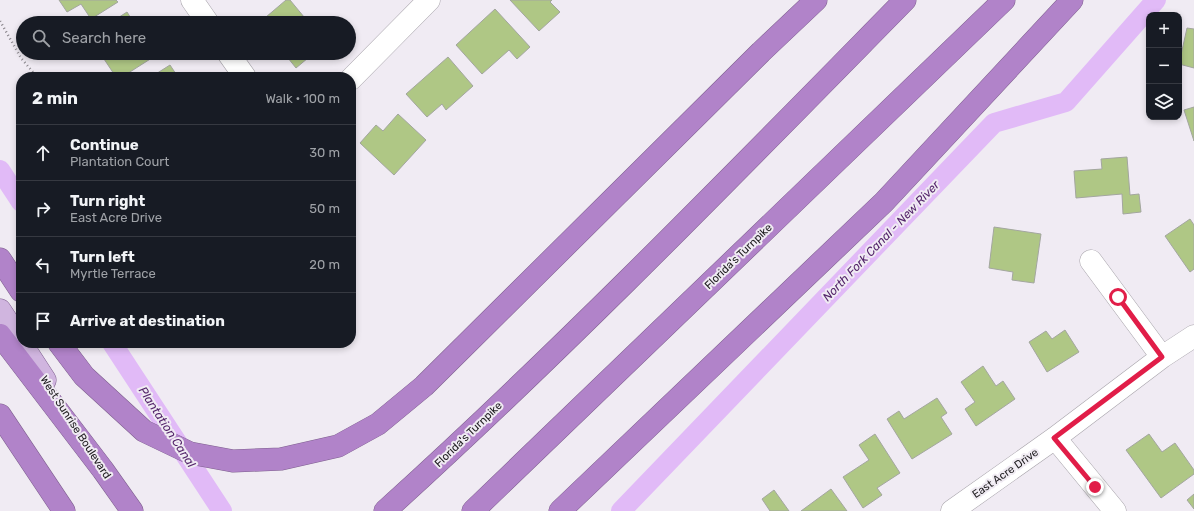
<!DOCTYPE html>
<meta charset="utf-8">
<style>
:root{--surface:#171b24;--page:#20242c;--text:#f1f3f6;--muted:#9ea1a6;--line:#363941}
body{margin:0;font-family:Rubik,sans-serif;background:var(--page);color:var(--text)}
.controls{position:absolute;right:12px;top:12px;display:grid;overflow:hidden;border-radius:8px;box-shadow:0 2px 6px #0003}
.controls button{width:36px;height:36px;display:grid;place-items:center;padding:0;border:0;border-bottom:1px solid var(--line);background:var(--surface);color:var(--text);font:20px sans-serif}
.stop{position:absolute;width:12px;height:12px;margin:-9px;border:3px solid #e11d48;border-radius:50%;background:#fff}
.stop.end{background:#e11d48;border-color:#fff;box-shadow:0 1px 4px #0008}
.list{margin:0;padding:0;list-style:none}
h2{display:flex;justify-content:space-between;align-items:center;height:52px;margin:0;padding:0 16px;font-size:17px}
h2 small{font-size:13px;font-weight:400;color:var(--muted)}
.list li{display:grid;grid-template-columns:26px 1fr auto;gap:12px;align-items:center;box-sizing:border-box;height:56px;padding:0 16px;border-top:1px solid var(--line)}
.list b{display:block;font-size:15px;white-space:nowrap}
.list p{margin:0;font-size:13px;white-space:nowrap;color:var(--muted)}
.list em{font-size:13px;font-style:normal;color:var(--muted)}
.icon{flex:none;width:22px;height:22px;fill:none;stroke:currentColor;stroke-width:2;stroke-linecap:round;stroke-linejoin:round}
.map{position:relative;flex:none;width:1194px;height:511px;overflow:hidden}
.search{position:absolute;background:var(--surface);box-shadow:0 2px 6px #0003;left:16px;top:16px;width:340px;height:44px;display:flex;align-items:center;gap:10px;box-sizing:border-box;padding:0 14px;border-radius:22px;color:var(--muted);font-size:15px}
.panel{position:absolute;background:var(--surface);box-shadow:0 2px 6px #0003;left:16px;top:72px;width:340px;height:276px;border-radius:16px}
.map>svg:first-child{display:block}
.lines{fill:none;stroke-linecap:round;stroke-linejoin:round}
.canal{stroke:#e1baf7;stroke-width:20}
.building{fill:#afc785;stroke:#a3a69f}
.street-casing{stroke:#a7a3aa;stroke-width:23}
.primary-casing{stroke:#7f608f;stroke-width:23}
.highway-casing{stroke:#7f608f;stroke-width:23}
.path{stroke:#8b878d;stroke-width:2.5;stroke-dasharray:1 3;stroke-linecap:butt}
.street{stroke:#fff;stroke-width:22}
.primary{stroke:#d0b5df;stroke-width:22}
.highway{stroke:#b183c9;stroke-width:22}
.route{stroke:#e11d48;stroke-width:5}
.labels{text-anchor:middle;stroke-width:4;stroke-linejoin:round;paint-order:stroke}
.street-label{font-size:11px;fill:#222023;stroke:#f0ebf3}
.water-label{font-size:12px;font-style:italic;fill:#54256b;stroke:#f0ebf3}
</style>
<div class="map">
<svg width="1194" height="511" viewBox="0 0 1194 511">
<rect width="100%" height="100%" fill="#f0ebf3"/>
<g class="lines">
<!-- canal -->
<path class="canal" d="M0,170L21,202
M112,343L222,511
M621,511L994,123L1066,102L1156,0"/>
</g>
<!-- building -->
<path class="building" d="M59,0H116L118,2L91,19L81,4L67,12Z
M286,0H290L309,23H259Z
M510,0H552L550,2L560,12L539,31Z
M495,9L530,47L517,59L509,50L482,74L456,45Z
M127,12L134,23H110Z
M1187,28L1194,29V68L1179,64Z
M100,53H153L155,56L122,77H116Z
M284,53H314L296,68Z
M448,57L473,86L446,110L442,104L427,117L406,94Z
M170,65L178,77H151Z
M1194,107V141L1184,110Z
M398,114L426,140L394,175L360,143L376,125L383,131Z
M1127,157L1130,195L1139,194L1141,212L1123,214L1122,194L1076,198L1074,171L1102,169L1101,159Z
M1190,219L1194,225V269L1190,272L1165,236Z
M994,227L1041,234L1034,283L1012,280L1013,272L989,268Z
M1065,330L1079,352L1047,372L1029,342L1046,331L1052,339Z
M983,366L996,386L1003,381L1015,399L976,426L965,409L975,402L961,382Z
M937,398L947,413L941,417L952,434L912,459L887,419L899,411L904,419Z
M875,434L900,473L877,488L882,495L863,508L843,477L869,460L859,445Z
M1149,434L1162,452L1175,443L1194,470V474L1161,498L1126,450Z
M831,489L847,511H801Z
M774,490L789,511H770L762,499Z
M1194,494V509L1187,500Z"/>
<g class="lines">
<defs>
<path id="street" d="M192,0L208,23
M228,53L245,77
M351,79L429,0
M1091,261L1162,357
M1055,438L1115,511
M952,511L1055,438L1162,357L1194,336"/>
<path id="primary" d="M0,310L21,342
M21,343L45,380"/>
<path id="highway" d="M0,259L21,291
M0,335L103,470L132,511
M59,343L84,376L144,431L190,453L233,461L281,459L338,446L378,424L424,386L761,52L816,0
M0,415L64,511
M385,511C565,348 735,173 905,0
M473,511L1004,0
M560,511L884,202L1072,0"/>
</defs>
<!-- street casing -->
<use href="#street" class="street-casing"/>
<!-- primary casing -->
<use href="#primary" class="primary-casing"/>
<!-- highway casing -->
<use href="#highway" class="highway-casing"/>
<!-- path -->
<path class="path" d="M0,21L21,58L37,77"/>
<!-- street -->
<use href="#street" class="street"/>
<!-- primary -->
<use href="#primary" class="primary"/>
<!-- highway -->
<use href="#highway" class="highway"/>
</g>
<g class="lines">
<!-- route -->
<path class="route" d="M1095,487L1054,438L1162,357L1118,297"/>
</g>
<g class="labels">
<!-- street labels -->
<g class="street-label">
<text transform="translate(738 256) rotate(-44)" y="4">Florida's Turnpike</text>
<text transform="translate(76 427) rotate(57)" y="4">West Sunrise Boulevard</text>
<text transform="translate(468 434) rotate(-44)" y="4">Florida's Turnpike</text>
<text transform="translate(1005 473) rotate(-35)" y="4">East Acre Drive</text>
</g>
<!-- water labels -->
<g class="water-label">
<text transform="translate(881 241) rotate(-46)" y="4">North Fork Canal - New River</text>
<text transform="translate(167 427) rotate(57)" y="4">Plantation Canal</text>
</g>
</g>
</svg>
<div class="controls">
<button>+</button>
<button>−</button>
<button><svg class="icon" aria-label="layers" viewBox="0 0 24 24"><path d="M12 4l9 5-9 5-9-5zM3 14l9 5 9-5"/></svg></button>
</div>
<div class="stop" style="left:1118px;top:297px"></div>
<div class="stop end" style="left:1095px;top:487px"></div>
<div class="search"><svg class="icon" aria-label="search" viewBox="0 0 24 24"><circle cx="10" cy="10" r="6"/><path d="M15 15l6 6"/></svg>Search here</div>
<section class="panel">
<h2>2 min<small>Walk · 100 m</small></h2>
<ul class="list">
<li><svg class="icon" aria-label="ahead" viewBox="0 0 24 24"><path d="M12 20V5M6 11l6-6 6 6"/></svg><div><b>Continue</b><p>Plantation Court</p></div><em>30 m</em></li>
<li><svg class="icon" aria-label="right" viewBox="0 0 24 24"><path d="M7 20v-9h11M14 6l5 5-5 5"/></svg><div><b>Turn right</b><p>East Acre Drive</p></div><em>50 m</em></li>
<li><svg class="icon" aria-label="left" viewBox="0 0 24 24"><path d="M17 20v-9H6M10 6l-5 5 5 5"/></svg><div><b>Turn left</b><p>Myrtle Terrace</p></div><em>20 m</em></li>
<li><svg class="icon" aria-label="arrive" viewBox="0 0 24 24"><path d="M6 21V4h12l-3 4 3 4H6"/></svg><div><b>Arrive at destination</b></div></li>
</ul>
</section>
</div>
